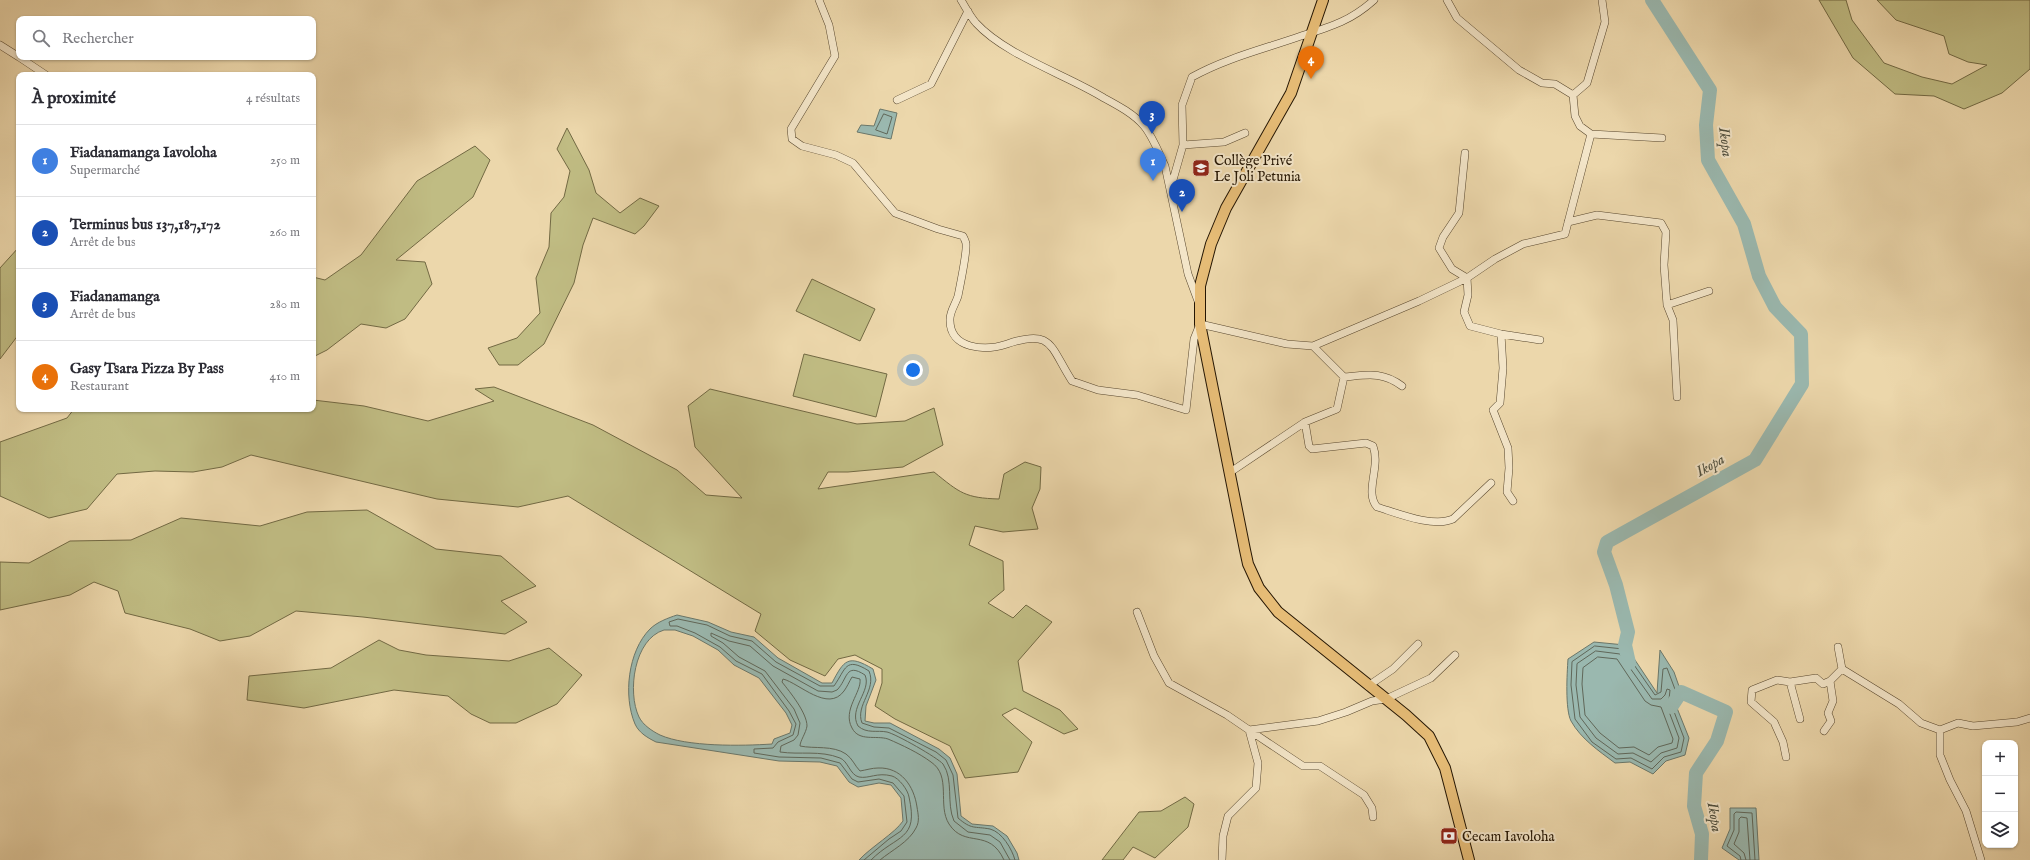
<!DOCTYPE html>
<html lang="fr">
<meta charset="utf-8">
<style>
:root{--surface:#fff;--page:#f2f2f3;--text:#2b2b33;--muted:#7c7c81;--line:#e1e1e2;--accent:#8f2418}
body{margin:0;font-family:"IM FELL English",serif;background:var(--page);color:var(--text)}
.controls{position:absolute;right:12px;bottom:12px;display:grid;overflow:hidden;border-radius:8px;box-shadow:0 1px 3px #0004}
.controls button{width:36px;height:36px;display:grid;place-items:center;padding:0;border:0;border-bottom:1px solid var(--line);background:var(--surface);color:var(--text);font:20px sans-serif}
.you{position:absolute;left:913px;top:370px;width:14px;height:14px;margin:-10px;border:3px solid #fff;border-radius:50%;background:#1a73e8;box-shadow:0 0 0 6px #1a73e833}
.badge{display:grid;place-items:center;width:26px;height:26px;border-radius:50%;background:var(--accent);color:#fff;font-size:13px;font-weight:700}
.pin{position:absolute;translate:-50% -33px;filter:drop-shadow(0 1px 2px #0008)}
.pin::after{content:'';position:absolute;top:21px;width:14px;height:12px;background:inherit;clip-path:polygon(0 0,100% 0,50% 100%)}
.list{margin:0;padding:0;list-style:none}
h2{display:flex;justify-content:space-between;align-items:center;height:52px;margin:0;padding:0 16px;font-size:17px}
h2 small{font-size:13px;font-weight:400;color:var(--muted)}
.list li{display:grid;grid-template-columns:26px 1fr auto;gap:12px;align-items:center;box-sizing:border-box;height:72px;padding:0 16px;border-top:1px solid var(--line)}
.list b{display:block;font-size:15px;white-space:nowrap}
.list p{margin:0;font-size:13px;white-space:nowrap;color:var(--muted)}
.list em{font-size:13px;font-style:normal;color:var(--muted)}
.icon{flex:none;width:22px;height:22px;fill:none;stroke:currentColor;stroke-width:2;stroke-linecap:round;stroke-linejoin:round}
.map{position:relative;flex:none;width:2030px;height:860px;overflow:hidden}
.search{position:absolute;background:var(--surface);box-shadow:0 1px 3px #0004;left:16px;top:16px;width:300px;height:44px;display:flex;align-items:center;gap:10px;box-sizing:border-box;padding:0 14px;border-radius:8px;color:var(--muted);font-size:15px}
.panel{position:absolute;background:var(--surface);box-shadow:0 1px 3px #0004;left:16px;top:72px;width:300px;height:340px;border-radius:8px}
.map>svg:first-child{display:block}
.green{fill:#c0bc83;stroke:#726943}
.water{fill:#9ab8af;stroke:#6b776a;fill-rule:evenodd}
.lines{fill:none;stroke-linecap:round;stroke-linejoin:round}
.shore{stroke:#606759;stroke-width:1}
.river{stroke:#9ab8af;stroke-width:14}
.minor-casing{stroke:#57462d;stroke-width:8}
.primary-casing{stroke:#251603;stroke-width:12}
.minor{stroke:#f3e5c8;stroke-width:7}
.primary{stroke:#e6bc76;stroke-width:10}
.labels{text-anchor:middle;stroke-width:4;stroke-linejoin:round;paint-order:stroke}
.poi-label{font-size:14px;fill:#251603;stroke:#f3e5c8;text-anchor:start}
.water-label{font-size:15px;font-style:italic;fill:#4e4f3f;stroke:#f3e5c8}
</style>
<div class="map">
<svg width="2030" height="860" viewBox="0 0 2030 860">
<rect width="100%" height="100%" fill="#ecd7ab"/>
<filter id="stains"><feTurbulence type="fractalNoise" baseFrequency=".005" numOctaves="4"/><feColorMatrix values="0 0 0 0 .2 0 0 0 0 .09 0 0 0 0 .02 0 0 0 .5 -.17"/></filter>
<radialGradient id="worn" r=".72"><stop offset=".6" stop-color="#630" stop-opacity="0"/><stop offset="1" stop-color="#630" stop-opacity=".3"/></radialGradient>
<!-- green -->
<path class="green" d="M1819,0H1846L1852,20L1884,63L1922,77L1952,84L1987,65L1968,62L1949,54L1944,36L1896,20L1877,0H2030V69L2002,93L1964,109L1934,96L1895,94L1853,58Z
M567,128L589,170L596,193L620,213L640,198L659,206L644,226L635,234L593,218L583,245L574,283L544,344L518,365H499L488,348L517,338L540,313L536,278L549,247L551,213L564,197L570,171L557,149Z
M475,146L490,160L473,197L396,260L425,262L432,284L405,319L386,328L361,324L327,350L313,357V277L325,280L361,255L417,181Z
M19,247V334L0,359V268Z
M812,279L875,309L860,341L796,311Z
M804,354L887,374L876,417L793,396Z
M494,387L593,425L677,470L706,495L742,498L695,447L688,406L710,389L857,424L905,421L934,408L943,445L903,467L848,472H828L818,489L934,472C960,493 965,498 999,499L1004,474L1025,462L1041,467L1040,489L1032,508L1038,529L1003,532L975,526L969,545L1003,561L1004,590L988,603L1013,618L1026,605L1052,622L1018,661L1023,691L1060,710L1078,729L1064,734L1015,708L1002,715L1032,742L1018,772L965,778L950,746L895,719L875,706L882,683V669L855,655L838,659L825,676L790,660L755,631L761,614L568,496L518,507L437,499L251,455L222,467L193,472L155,471L117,474L87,509L49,518L0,496V442L67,418L74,409H313V400L364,406L428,421L494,401L475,389Z
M367,510L436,549L501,556L536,586L501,601L527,622L505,634L363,617L296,611L250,636L220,641L190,629L125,613L118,591L94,582L70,595L0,610V562L29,563L70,541L131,540L181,518L260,526L307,512Z
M379,640L399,650L426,655L509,661L549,648L582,675L557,704L516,723H490L471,714L448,696L394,690L304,708L247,700L249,676L331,668Z
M1185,797L1194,804L1188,827L1155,858L1133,847L1123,860H1102L1139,812L1161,811Z"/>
<!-- water -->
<path class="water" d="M880,109L897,113L891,139L857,132L861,125L874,126Z
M677,615L708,622L731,632L754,637L778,658L822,683H832C844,660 848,654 873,669L876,680L866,706L865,721L874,723H890L939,749L950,758L957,774L961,816L972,824L993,826L1007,836L1017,853L1019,860H859C871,847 895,833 903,821L901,798L891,785L879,783L858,787L849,782L837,766L820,762L779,761L656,742C648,738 639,733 635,724C623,696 628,651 650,629C657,622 668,618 677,615ZM664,630H675L693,636L718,650L734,665L759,678L786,713L792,725L790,733L774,739L772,744C742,746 687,747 660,735C652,731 643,725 639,717C627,692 634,639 664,630Z
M1594,642L1625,645L1657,693L1660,650L1674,672L1681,692L1677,708L1689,738L1685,755L1666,761L1653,774L1630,762L1615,763C1599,751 1581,739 1571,721C1565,709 1567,674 1568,659Z
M1730,808H1756L1759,860H1739L1722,848L1730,829Z"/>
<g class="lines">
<!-- shore -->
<path class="shore" d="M884,114L892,117L887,134L876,130Z
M1595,646L1623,649L1655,695L1661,692L1663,669L1667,668L1676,692L1673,709L1684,738L1681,752L1664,757L1652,769L1631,758L1616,759L1592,742L1575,719L1571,685L1572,662Z
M1596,651L1620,654L1652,699H1661L1665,695L1667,689L1670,690L1668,709L1679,738L1677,748L1661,753L1651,762L1633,753L1618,754L1596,738L1580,717L1576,685L1577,664Z
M1598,657L1617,659L1645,701L1651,705L1661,707L1673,739L1672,743L1658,747L1649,755L1634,747L1619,748L1600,733L1585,715L1582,684L1583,668Z
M864,860L889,839L901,831L907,822L904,796L893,783L879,779L858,782L852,779L840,763L821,758L779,757L754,753V749L773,748L778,742L793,735L796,724L789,711L762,674L736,661L720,647L695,633L677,626H670L669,622L678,619L707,625L730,636L752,641L776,662L820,686H834C846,669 845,656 869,671C877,690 855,705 862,723L874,727L889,728L936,752L946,760L953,775L958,818C972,830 974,826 990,829C1002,832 1012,849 1015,860
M871,860C897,834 919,841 909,797C908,790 899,778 892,776C877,772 869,779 859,777C850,775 848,761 840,758C820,750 800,755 780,752L781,746L794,740L798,735L800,723L794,709L765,671L739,657L723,643L711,636V633L729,641L750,646L773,666L818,691L832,692L837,690C848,679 845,662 865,675C872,691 848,708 858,726C867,734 877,730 887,732C896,734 938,758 943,764C954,780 946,803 954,821L968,832L990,835L1000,842L1010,860
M880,860C892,850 909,842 916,828C920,821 918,814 917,807C914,786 901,767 878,768C872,768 866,770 860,771C855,766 852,758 846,754C833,745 814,749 800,746C800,741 806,733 807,726C807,713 790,692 782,682L783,679C799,683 828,713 844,691C847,687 849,682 852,677L860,679C862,692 842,710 852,728C859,742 876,735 888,739C902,745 919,753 931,762C952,776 937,805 949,824C965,849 989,827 1004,860
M1741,860L1740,856L1727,846L1734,830V814L1736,812L1752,813L1755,860
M1746,860L1744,853L1734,844L1739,832V819L1741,817L1747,818L1750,860"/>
<!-- river -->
<path class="river" d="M1629,663L1625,645L1628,632L1616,585L1604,552L1607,542L1755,460L1802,384L1801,334L1775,307L1759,276L1744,224L1708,160L1706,125L1710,90L1652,0
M1671,707L1681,692L1726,712L1717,741L1696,773L1694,806L1702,834L1701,860"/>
<defs>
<path id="minor" d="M819,0L829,25L835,56L791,129L792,139L802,146L836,155L853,163L895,213L938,229L963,236C964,238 966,242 966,244C967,252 960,286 958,296C956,303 950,311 950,319C949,350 986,351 1007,344C1053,328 1050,347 1072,381L1098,390L1137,395L1186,410L1194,339L1200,324L1287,344L1313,346L1419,301L1467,278L1495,259L1523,244L1565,234L1591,134
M961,0C966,8 970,16 976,23C1005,55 1067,75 1104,98C1117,105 1134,114 1144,126C1153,137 1159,153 1165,166L1188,274L1198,301
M1447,0L1457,18L1519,70L1542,83L1555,84L1573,95L1575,116L1580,126L1591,134L1662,138
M0,45L19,57
M19,57L46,75
M1573,95L1587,83L1605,22L1602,0
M897,100L931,84L968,11
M1183,145L1224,142L1245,133
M1465,153L1459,213L1443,237L1439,248L1452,269L1467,278L1468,295L1464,312L1470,326L1501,334L1503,368L1500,403L1493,410L1508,448L1509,468L1507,492L1513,501
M1171,187L1183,145L1182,105L1192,77C1226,58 1264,49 1301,36C1330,27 1351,21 1374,0
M1568,222L1597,215L1661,223L1666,232L1664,265L1667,305L1673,320L1677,397
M1667,305L1709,291
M1501,334L1540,340
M1313,346L1344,377C1367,375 1382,371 1402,386
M1305,422L1309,446L1312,449L1366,443L1373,446C1381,467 1364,492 1377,507C1397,513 1433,528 1453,519L1491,483
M1229,473L1305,422L1337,409L1344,377
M1137,612L1154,656L1169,683L1227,715L1249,730L1258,763L1256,788L1228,816L1223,836L1222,860
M1838,647L1842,669L1899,704L1921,723L1940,730V755L1950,780L1966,811L1981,860
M1790,682L1800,719
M1368,686L1393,669L1418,644
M1249,730L1318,721L1346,712L1372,701L1386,699L1431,678L1455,655
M1249,730L1303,766H1320L1364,795L1372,808L1373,817
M1940,730L1958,723L1973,726L2017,722L2030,718
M1824,731L1831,721L1828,713L1833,701L1830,681
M1786,757L1783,742L1774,722L1751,702L1752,690L1777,680L1790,682L1816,678L1823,684L1830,681L1842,669"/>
<path id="primary" d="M1323,0L1291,93L1226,208L1211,244L1200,286V324L1245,550L1248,564L1259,588L1278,612L1406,715L1429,736L1445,768L1469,860"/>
</defs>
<!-- minor casing -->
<use href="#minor" class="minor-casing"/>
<!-- primary casing -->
<use href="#primary" class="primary-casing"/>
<!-- minor -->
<use href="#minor" class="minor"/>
<!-- primary -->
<use href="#primary" class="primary"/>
</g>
<!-- icons -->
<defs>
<symbol id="school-square" viewBox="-11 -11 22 22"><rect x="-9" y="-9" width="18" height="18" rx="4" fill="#8f2418" stroke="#f3e5c8"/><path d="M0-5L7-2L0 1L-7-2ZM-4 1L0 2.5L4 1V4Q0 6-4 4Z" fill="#fff"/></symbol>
<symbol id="bank-square" viewBox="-11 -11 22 22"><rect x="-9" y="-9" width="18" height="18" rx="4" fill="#8f2418" stroke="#f3e5c8"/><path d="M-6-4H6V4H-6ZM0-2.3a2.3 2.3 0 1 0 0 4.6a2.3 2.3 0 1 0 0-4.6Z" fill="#fff"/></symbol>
</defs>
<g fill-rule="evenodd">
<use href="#school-square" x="1191" y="158" width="20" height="20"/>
<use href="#bank-square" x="1439" y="826" width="20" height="20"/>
</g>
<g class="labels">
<!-- poi labels -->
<g class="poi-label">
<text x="1214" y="165">Collège Privé<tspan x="1214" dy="16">Le Joli Petunia</tspan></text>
<text x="1462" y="841">Cecam Iavoloha</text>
</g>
<!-- water labels -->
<g class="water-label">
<text transform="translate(1726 142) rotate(83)" y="5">Ikopa</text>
<text transform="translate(1710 465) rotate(-29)" y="5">Ikopa</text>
<text transform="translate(1715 817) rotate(81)" y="5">Ikopa</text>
</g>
</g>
<rect width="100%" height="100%" filter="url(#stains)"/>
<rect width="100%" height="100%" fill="url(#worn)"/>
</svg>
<div class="controls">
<button>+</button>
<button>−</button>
<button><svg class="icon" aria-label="layers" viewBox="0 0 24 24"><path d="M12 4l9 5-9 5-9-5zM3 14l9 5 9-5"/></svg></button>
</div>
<div class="you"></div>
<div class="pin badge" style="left:1153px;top:181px;background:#3f7fe0">1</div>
<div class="pin badge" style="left:1182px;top:212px;background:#1a4fb4">2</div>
<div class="pin badge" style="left:1152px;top:134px;background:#1a4fb4">3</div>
<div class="pin badge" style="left:1311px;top:79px;background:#e8710a">4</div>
<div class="search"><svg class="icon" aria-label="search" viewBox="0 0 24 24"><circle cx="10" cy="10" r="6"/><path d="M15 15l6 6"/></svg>Rechercher</div>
<section class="panel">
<h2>À proximité<small>4 résultats</small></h2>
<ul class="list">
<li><span class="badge" style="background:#3f7fe0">1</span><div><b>Fiadanamanga Iavoloha</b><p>Supermarché</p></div><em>250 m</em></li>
<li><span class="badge" style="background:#1a4fb4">2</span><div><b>Terminus bus 137,187,172</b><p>Arrêt de bus</p></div><em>260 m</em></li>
<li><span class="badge" style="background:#1a4fb4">3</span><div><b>Fiadanamanga</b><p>Arrêt de bus</p></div><em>280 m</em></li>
<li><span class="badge" style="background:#e8710a">4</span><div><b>Gasy Tsara Pizza By Pass</b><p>Restaurant</p></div><em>410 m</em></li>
</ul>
</section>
</div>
